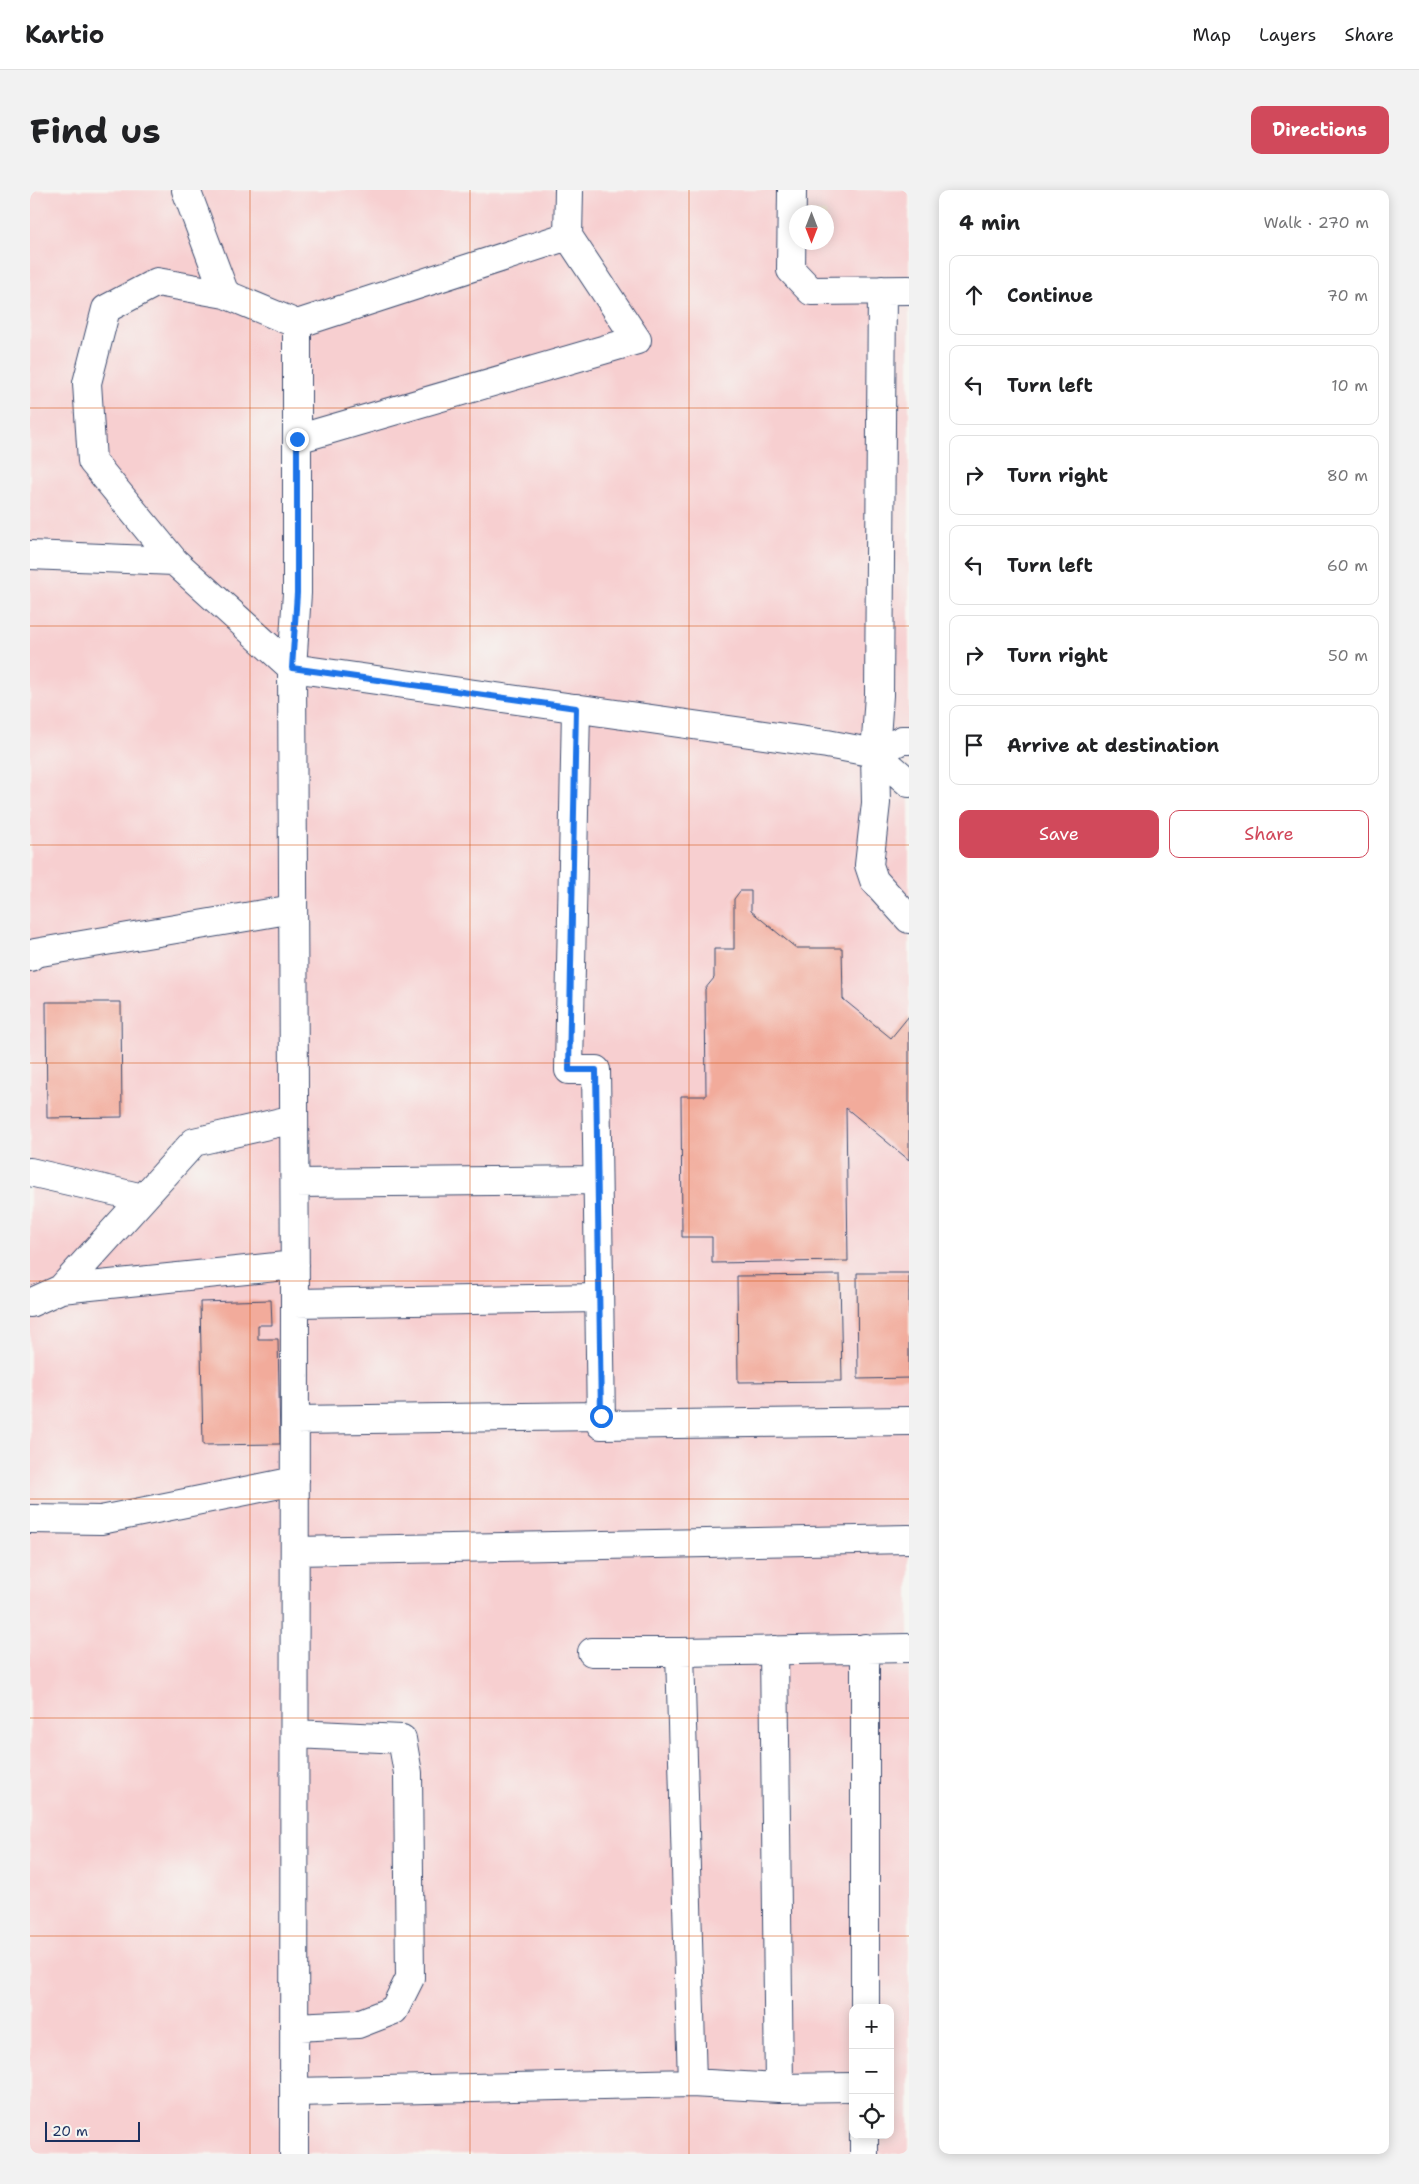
<!DOCTYPE html>
<meta charset="utf-8">
<style>
:root{--surface:#fff;--page:#f2f2f2;--text:#202124;--muted:#757577;--line:#e0e0e0;--accent:#d1495b}
body{margin:0;font-family:"Shantell Sans",sans-serif;background:var(--page);color:var(--text)}
.controls{position:absolute;right:15px;bottom:15px;display:grid;overflow:hidden;border-radius:10px;box-shadow:0 2px 12px #0003}
.controls button{width:45px;height:45px;display:grid;place-items:center;padding:0;border:0;border-bottom:1px solid var(--line);background:var(--surface);color:var(--text);font:25px sans-serif}
.compass{position:absolute;left:759px;top:15px;width:45px;height:45px;border-radius:50%;background:var(--surface);box-shadow:0 2px 12px #0003;rotate:180deg}
.scale{position:absolute;left:15px;bottom:12px;width:95px;box-sizing:border-box;padding-left:5px;border:2px solid #1b2f5e;border-top:0;font-size:14px;line-height:18px;white-space:nowrap;color:#1b2f5e;-webkit-text-stroke:4px #f6f6f2;paint-order:stroke}
.stop{position:absolute;width:15px;height:15px;margin:-11px;border:4px solid #1a73e8;border-radius:50%;background:#fff}
.stop.end{background:#1a73e8;border-color:#fff;box-shadow:0 1px 5px #0008}
.list{margin:0;padding:0;list-style:none}
h2{display:flex;justify-content:space-between;align-items:center;height:65px;margin:0;padding:0 20px;font-size:21px}
h2 small{font-size:16px;font-weight:400;color:var(--muted)}
.list li{display:grid;grid-template-columns:32px 1fr auto;gap:15px;align-items:center;box-sizing:border-box;height:80px;margin:0 10px 10px;padding:0 10px;border:1px solid var(--line);border-radius:10px}
.list b{display:block;font-size:19px;white-space:nowrap}
.list em{font-size:16px;font-style:normal;color:var(--muted)}
.actions{display:flex;gap:10px;padding:15px 20px}
.actions a{flex:1;padding:11px 0;border:1px solid var(--accent);border-radius:10px;text-align:center;font-size:18px;color:var(--accent)}
.actions .main{background:var(--accent);color:#fff}
.icon{flex:none;width:28px;height:28px;fill:none;stroke:currentColor;stroke-width:2;stroke-linecap:round;stroke-linejoin:round}
.map{position:relative;flex:none;width:879px;height:1964px;overflow:hidden;border-radius:10px}
header{display:flex;align-items:center;gap:30px;box-sizing:border-box;height:70px;padding:0 25px;background:var(--surface);border-bottom:1px solid var(--line)}
header strong{font-size:24px}
nav{display:flex;gap:28px;margin-inline-start:auto;font-size:18px}
.intro{display:flex;align-items:center;justify-content:space-between;box-sizing:border-box;height:120px;padding:0 30px}
h1{margin:0;font-size:35px}
.button{padding:12px 22px;border-radius:10px;background:var(--accent);color:#fff;font-size:18px;font-weight:700}
main{display:flex;gap:30px;padding:0 30px}
aside{flex:1;background:var(--surface);border-radius:10px;box-shadow:0 2px 12px #0003}
.map>svg:first-child{display:block}
.built{fill:#f7cfd0;fill-rule:evenodd}
.building{fill:#f2ab9b}
.lines{fill:none;stroke-linecap:round;stroke-linejoin:round}
.minor-casing{stroke:#3b4a6e;stroke-width:30}
.minor{stroke:#fff;stroke-width:28}
.route{stroke:#1a73e8;stroke-width:6}
.grid{fill:none;stroke:#d45514;stroke-width:1;stroke-opacity:0.55}
</style>
<header>
<strong>Kartio</strong>
<nav><a>Map</a><a>Layers</a><a>Share</a></nav>
</header>
<div class="intro"><h1>Find us</h1><a class="button">Directions</a></div>
<main>
<div class="map">
<svg width="879" height="1964" viewBox="0 0 879 1964">
<rect width="100%" height="100%" fill="#f6f6f2"/>
<filter id="ink" filterUnits="userSpaceOnUse"><feTurbulence type="fractalNoise" baseFrequency=".02" numOctaves="2"/><feDisplacementMap in="SourceGraphic" scale="10" xChannelSelector="R" yChannelSelector="G"/><feConvolveMatrix kernelMatrix="1 2 1 2 8 2 1 2 1" color-interpolation-filters="sRGB"/></filter>
<filter id="wash" filterUnits="userSpaceOnUse"><feTurbulence type="fractalNoise" baseFrequency=".0096" numOctaves="4" result="noise"/><feDisplacementMap in="SourceGraphic" scale="20" xChannelSelector="R" yChannelSelector="G"/><feGaussianBlur stdDeviation="1.12" result="paint"/><feColorMatrix in="noise" values="0 0 0 0 0 0 0 0 0 0 0 0 0 0 0 0 0 1.4 0 .05"/><feComposite in="paint" operator="in"/></filter>
<g filter="url(#wash)">
<rect width="100%" height="100%" fill="#f0e2c6"/>
<!-- built -->
<path class="built" d="M0,0H879V1964H0ZM766,22H796V52H766ZM823,1818H860V1945H823Z"/>
<g id="blocks">
<!-- building -->
<path class="building" d="M710,701H721V721L766,758H812L813,809L861,848L879,826V970L816,918L818,1071L682,1073V1047H652L651,906H676L675,799L684,788V759H704V709Z
M16,812H91L92,927L17,928Z
M827,1083H879V1188L828,1189Z
M810,1085L812,1191L708,1192L707,1086Z
M241,1110L242,1135H228V1149H248L250,1254L173,1255L170,1112Z"/>
</g>
</g>
<g filter="url(#ink)">
<use href="#blocks" fill-opacity="0" stroke="#3b4a6e" stroke-width="1"/>
<g class="lines">
<defs>
<path id="minor" d="M156,0L195,104L267,134
M762,0L761,80L781,101L879,100
M852,100L849,505L845,563L846,613L839,675L844,690L879,729
M267,249L607,150L538,46
M0,365L144,371L262,478L797,554L845,563L879,593
M144,371L62,271L57,193L76,119L127,92L195,104
M546,518L539,880H566L571,1235L879,1231
M845,563L872,550H879
M0,767L5,763L263,719
M0,982L113,1008
M265,993L567,990
M31,1099L265,1075
M0,1113L31,1099L164,952L264,929
M265,1113L569,1108
M265,1230L571,1226
M0,1329L71,1330L265,1291
M265,1361L879,1349
M835,1458V1818
M744,1460L749,1898
M562,1462H650L879,1458
M650,1462L662,1893
M265,1837L328,1834L364,1820L380,1788L378,1583L372,1549L265,1544
M265,1902L662,1893L749,1898L823,1897
M264,1964L265,1113L262,478L267,403V134L538,46L539,0
M834,1964V1945"/>
</defs>
<!-- minor casing -->
<use href="#minor" class="minor-casing"/>
<!-- minor -->
<use href="#minor" class="minor"/>
</g>
</g>
<g class="lines" filter="url(#ink)">
<!-- route -->
<path class="route" d="M267,249V403L262,478L546,518L539,880H566L571,1226"/>
</g>
<!-- grid -->
<path class="grid" d="M220,0V1964M440,0V1964M659,0V1964M0,218H879M0,436H879M0,655H879M0,873H879M0,1091H879M0,1309H879M0,1528H879M0,1746H879"/>
</svg>
<div class="controls">
<button>+</button>
<button>−</button>
<button><svg class="icon" aria-label="locate" viewBox="0 0 24 24"><circle cx="12" cy="12" r="6"/><path d="M12 2v4M12 18v4M2 12h4M18 12h4"/></svg></button>
</div>
<svg class="compass" viewBox="-18 -18 36 36"><path d="M0-13l5 13h-10z" fill="#e53935"/><path d="M0 13l5-13h-10z" fill="#757577"/></svg>
<div class="scale">20 m</div>
<div class="stop" style="left:571px;top:1226px"></div>
<div class="stop end" style="left:267px;top:249px"></div>
</div>
<aside>
<h2>4 min<small>Walk · 270 m</small></h2>
<ul class="list">
<li><svg class="icon" aria-label="ahead" viewBox="0 0 24 24"><path d="M12 20V5M6 11l6-6 6 6"/></svg><div><b>Continue</b></div><em>70 m</em></li>
<li><svg class="icon" aria-label="left" viewBox="0 0 24 24"><path d="M17 20v-9H6M10 6l-5 5 5 5"/></svg><div><b>Turn left</b></div><em>10 m</em></li>
<li><svg class="icon" aria-label="right" viewBox="0 0 24 24"><path d="M7 20v-9h11M14 6l5 5-5 5"/></svg><div><b>Turn right</b></div><em>80 m</em></li>
<li><svg class="icon" aria-label="left" viewBox="0 0 24 24"><path d="M17 20v-9H6M10 6l-5 5 5 5"/></svg><div><b>Turn left</b></div><em>60 m</em></li>
<li><svg class="icon" aria-label="right" viewBox="0 0 24 24"><path d="M7 20v-9h11M14 6l5 5-5 5"/></svg><div><b>Turn right</b></div><em>50 m</em></li>
<li><svg class="icon" aria-label="arrive" viewBox="0 0 24 24"><path d="M6 21V4h12l-3 4 3 4H6"/></svg><div><b>Arrive at destination</b></div></li>
</ul>
<div class="actions"><a class="main">Save</a><a>Share</a></div>
</aside>
</main>
